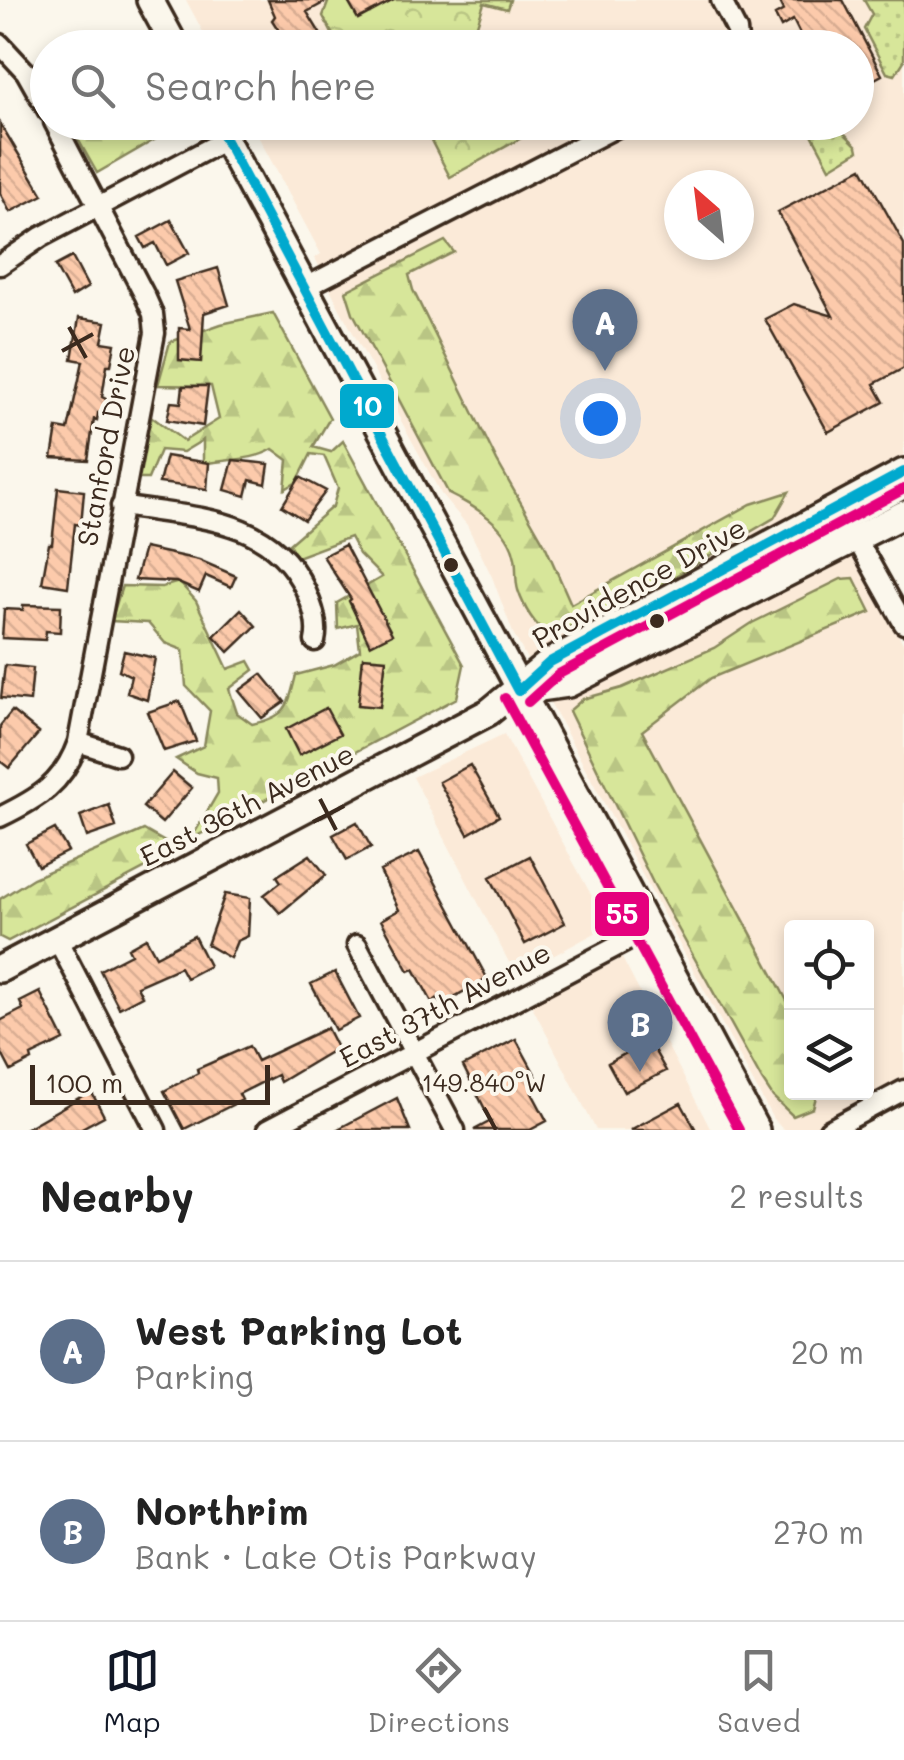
<!DOCTYPE html>
<meta charset="utf-8">
<style>
:root{--surface:#fff;--page:#f6f6f6;--text:#222;--muted:#767676;--line:#e0e0e0;--accent:#111827}
body{margin:0;font-family:Mali,sans-serif;background:var(--page);color:var(--text)}
.controls{position:absolute;right:30px;bottom:30px;display:grid;overflow:hidden;border-radius:10px;box-shadow:0 5px 15px #0003}
.controls button{width:90px;height:90px;display:grid;place-items:center;padding:0;border:0;border-bottom:2px solid var(--line);background:var(--surface);color:var(--text);font:50px sans-serif}
.compass{position:absolute;left:664px;top:170px;width:90px;height:90px;border-radius:50%;background:var(--surface);box-shadow:0 5px 15px #0003;rotate:332deg}
.scale{position:absolute;left:30px;bottom:25px;width:240px;box-sizing:border-box;padding-left:10px;border:5px solid #3b2a1e;border-top:0;font-size:28px;line-height:35px;white-space:nowrap;color:#3b2a1e;-webkit-text-stroke:8px #fbf7ec;paint-order:stroke}
.you{position:absolute;left:600px;top:418px;width:35px;height:35px;margin:-25px;border:8px solid #fff;border-radius:50%;background:#1a73e8;box-shadow:0 0 0 15px #1a73e833}
.badge{display:grid;place-items:center;width:65px;height:65px;border-radius:50%;background:var(--accent);color:#fff;font-size:32px;font-weight:700}
.pin{position:absolute;translate:-50% -82px;filter:drop-shadow(0 2px 5px #0008)}
.pin::after{content:'';position:absolute;top:52px;width:35px;height:30px;background:inherit;clip-path:polygon(0 0,100% 0,50% 100%)}
.list{margin:0;padding:0;list-style:none}
h2{display:flex;justify-content:space-between;align-items:center;height:130px;margin:0;padding:0 40px;font-size:42px}
h2 small{font-size:32px;font-weight:400;color:var(--muted)}
.list li{display:grid;grid-template-columns:65px 1fr auto;gap:30px;align-items:center;box-sizing:border-box;height:180px;padding:0 40px;border-top:2px solid var(--line)}
.list b{display:block;font-size:38px;white-space:nowrap}
.list p{margin:0;font-size:32px;white-space:nowrap;color:var(--muted)}
.list em{font-size:32px;font-style:normal;color:var(--muted)}
.icon{flex:none;width:55px;height:55px;fill:none;stroke:currentColor;stroke-width:2;stroke-linecap:round;stroke-linejoin:round}
.map{position:relative;flex:none;width:904px;height:1130px;overflow:hidden}
.search{position:absolute;background:var(--surface);box-shadow:0 5px 15px #0003;left:30px;right:30px;top:30px;height:110px;display:flex;align-items:center;gap:25px;box-sizing:border-box;padding:0 35px;border-radius:55px;color:var(--muted);font-size:38px}
.sheet{height:490px;background:var(--surface)}
nav{display:flex;justify-content:space-around;align-items:center;box-sizing:border-box;height:140px;border-top:2px solid var(--line);background:var(--surface);font-size:28px;color:var(--muted)}
nav a{display:grid;justify-items:center;gap:5px}
nav .on{color:var(--accent)}
.map>svg:first-child{display:block}
.built{fill:#fbead8;fill-rule:evenodd}
.grass{fill:url(#grass-dots);stroke:#89885c;stroke-width:2.5}
.forest{fill:url(#forest-firs);stroke:#89885c;stroke-width:2.5}
.park{fill:url(#park-crowns);stroke:#89885c;stroke-width:2.5}
.building{fill:url(#building-back-hatch);stroke:#3b2a1e;stroke-width:2.5}
.lines{fill:none;stroke-linecap:round;stroke-linejoin:round}
.street-casing{stroke:#3b2a1e;stroke-width:25}
.secondary-casing{stroke:#3b2a1e;stroke-width:32}
.street{stroke:#fbf7ec;stroke-width:18}
.secondary{stroke:#fbf7ec;stroke-width:25}
.bus-1-casing{stroke:#fbf7ec;stroke-width:18}
.bus-2-casing{stroke:#fbf7ec;stroke-width:18}
.bus-1{stroke:#00a9ce;stroke-width:10}
.bus-2{stroke:#e5007d;stroke-width:10}
.ticks{fill:none;stroke:#3b2a1e;stroke-width:4}
.bus-dot{fill:#3b2a1e;stroke:#fbf7ec;stroke-width:4}
.labels{text-anchor:middle;stroke-width:8;stroke-linejoin:round;paint-order:stroke}
.street-label{font-size:28px;fill:#3b2a1e;stroke:#fbf7ec}
.ticks-label{font-size:25px;text-anchor:middle;fill:#3b2a1e;stroke:#fbf7ec;stroke-width:8;stroke-linejoin:round;paint-order:stroke}
.line-badge{stroke:#fbf7ec;stroke-width:4}
.badge-label{font-size:28px;text-anchor:middle;font-weight:bold;fill:#fff}
</style>
<div class="map">
<svg width="904" height="1130" viewBox="0 0 904 1130">
<defs>
<pattern id="grass-dots" width="8" height="8" patternUnits="userSpaceOnUse" patternTransform="scale(2.5)"><rect width="8" height="8" fill="#d7e69a"/><path d="M2 2h.1M6 6h.1" fill="none" stroke="#b9c584" stroke-width="1.8" stroke-linecap="round"/></pattern>
<pattern id="forest-firs" width="22" height="20" patternUnits="userSpaceOnUse" patternTransform="scale(2.5)"><rect width="22" height="20" fill="#d7e69a"/><path d="M5 1l3.5 6h-7zM16 11l3.5 6h-7z" fill="#b9c584"/></pattern>
<pattern id="park-crowns" width="20" height="18" patternUnits="userSpaceOnUse" patternTransform="scale(2.5)"><rect width="20" height="18" fill="#d7e69a"/><path d="M2 6a3 3 0 1 1 6 0M12 15a3 3 0 1 1 6 0" fill="none" stroke="#b9c584"/></pattern>
<pattern id="building-back-hatch" width="6" height="6" patternUnits="userSpaceOnUse" patternTransform="scale(2.5)"><rect width="6" height="6" fill="#fccaab"/><path d="M-1 5l2 2M0 0l6 6M5-1l2 2" fill="none" stroke="#d9ae93"/></pattern>
</defs>
<rect width="100%" height="100%" fill="#fbf7ec"/>
<filter id="ink" filterUnits="userSpaceOnUse"><feTurbulence type="fractalNoise" baseFrequency=".01" numOctaves="2"/><feDisplacementMap in="SourceGraphic" scale="20" xChannelSelector="R" yChannelSelector="G"/><feConvolveMatrix kernelMatrix="1 2 1 2 8 2 1 2 1" color-interpolation-filters="sRGB"/></filter>
<g filter="url(#ink)">
<!-- built -->
<path class="built" d="M186,0H904V460L826,503L904,645V1080L812,1130H784L773,1119L513,633L492,577L467,525L441,494L340,309L315,258L321,254L251,123L856,122V48L211,47ZM679,185H739V245H679ZM792,928H866V1092H792Z
M504,734L608,926L516,976L413,777Z
M622,958L711,1130H596L531,1004Z"/>
<!-- grass -->
<path class="grass" d="M864,0H904V61L895,75L887,73L864,29L872,14Z
M806,123H834L857,146L858,151L830,168Z"/>
<!-- forest -->
<path class="forest" d="M69,123H115L119,130L135,123H165L168,132L97,173Z
M445,241L454,252L409,275L413,290L497,461L545,545L571,604L751,504L789,492L774,518L648,592L549,636C535,625 524,608 518,590C515,580 517,569 515,558C509,526 476,507 449,494L353,313L346,291Z
M273,313L330,418L313,447L331,452L343,441L464,665L457,698L191,839L218,793L217,778L197,773L176,759L204,746L210,711L186,686L183,650L165,643L148,623L111,621L122,586L162,587L179,582L196,601L228,669L249,661L254,670L229,689L237,713L252,724C287,717 288,707 296,675L334,665L360,650L357,624L338,629L337,603L382,577L359,554L350,537L297,557L289,544L333,506L338,488L324,456L311,454L297,482L285,489L288,460L273,449C253,461 226,459 203,464V440L183,452L160,450L148,479H133L152,417L184,441L219,419L211,386L158,385L170,342L221,324Z
M854,578L871,612L711,678L642,731L791,1008L792,1092L817,1093L813,1108L793,1116L773,1097L762,1080L654,885L569,711L583,699L622,688L714,648L752,623L841,579Z
M144,830L165,842L157,862L8,941L0,937V899L33,878Z"/>
<!-- park -->
<path class="park" d="M329,0H510L507,9L484,3L470,47H339L323,16Z
M422,123H549L450,177Z"/>
<!-- building -->
<path class="building" d="M268,0H329L307,12L329,48H290L272,20L275,16Z
M347,0H394L358,19Z
M779,0H843L882,75L856,89V48H807L793,20L781,27L775,15L784,10Z
M0,123L43,195L10,212L0,193Z
M862,168L904,244V368L874,384L884,402L828,432L765,319L794,304L833,316L778,212Z
M171,220L189,253L166,265L155,243L145,248L139,237Z
M72,257L88,287L72,297L55,266Z
M218,268L229,305L204,313L201,362L179,360V328L190,329L175,281Z
M79,318L106,322L102,342L115,344L111,365H107L102,397L106,399L104,413H98L97,420L94,419L88,460L52,458L57,428L68,430L83,361L72,359Z
M183,386H208L203,426L167,420L171,402L181,403Z
M166,456L209,463L207,489L159,483Z
M233,460L269,464L266,484L250,480L246,496L225,490Z
M300,477L326,491L304,520L282,506Z
M58,488L84,491L81,525L75,524L68,587L42,583L49,544H52Z
M345,545L392,634L370,645L349,601L351,599L323,556Z
M144,548L199,560L236,576L231,587L206,576L199,592L176,582L135,580Z
M23,605L61,606L60,632L46,631L45,640L2,638L4,609L23,610Z
M241,609L256,626L229,652L214,636Z
M124,651L155,658L147,700L127,693L131,676L119,670Z
M363,657L386,659L380,707L358,705Z
M5,665L33,668L30,701L1,698Z
M262,674L285,702L262,718L239,691Z
M180,701L196,741L164,751L148,712Z
M326,708L340,734L299,755L286,729Z
M12,711L39,733L9,768L0,761V726Z
M470,765L499,816L468,834L439,782Z
M173,772L192,788L162,823L143,807Z
M109,805L116,827L87,837L80,816Z
M357,822L371,847L347,860L333,835Z
M55,829L68,851L38,866L26,844Z
M419,852L487,978L442,1004L438,998L432,1002L414,969L409,971L381,920L399,910L380,871Z
M310,855L326,875L280,913L264,895L281,882L277,876Z
M530,856L565,923L525,944L490,877Z
M225,894L250,898L248,936L237,941L230,958L207,945Z
M194,936L209,966L186,978L180,967L137,986L142,996L119,1008L100,970L131,954L128,948L146,938L156,956Z
M335,972L359,1018L335,1030L311,984Z
M40,992L64,1040L31,1056L32,1060L11,1071L0,1050V1021L23,1009L20,1002Z
M327,1028L337,1048L280,1082L277,1075L239,1094L242,1100L184,1129L164,1091L198,1073L197,1069L249,1046L257,1061Z
M516,1039L542,1087L532,1093L547,1121L530,1130H474L491,1121L463,1066Z
M649,1041L666,1071L624,1092L608,1063Z
M91,1091L104,1116L78,1130H23Z
M397,1098L410,1130H336Z
M681,1103L696,1130H630Z"/>
<g class="lines">
<defs>
<path id="street" d="M721,0L737,31L739,48
M0,44L26,72L48,111
M0,265L41,237L225,140
M304,288L627,122
M121,506C192,518 270,515 305,589C312,605 319,623 315,641
M856,538L904,624
M78,742L118,755
M0,817C39,798 63,784 78,742L155,333L153,314L145,296L54,122
M57,939L156,1130
M357,945L455,1130
M267,1130L648,930
M829,1130L904,1090"/>
<path id="secondary" d="M150,0L176,48
M216,122L756,1130
M518,691L568,684L904,514
M0,969L489,712L550,662L904,472"/>
</defs>
<!-- street casing -->
<use href="#street" class="street-casing"/>
<!-- secondary casing -->
<use href="#secondary" class="secondary-casing"/>
<!-- street -->
<use href="#street" class="street"/>
<!-- secondary -->
<use href="#secondary" class="secondary"/>
<defs>
<path id="bus-1" d="M216,122L518,691
M518,691L550,662L904,472"/>
<path id="bus-2" d="M505,698L739,1130
M528,702L559,674L904,489"/>
</defs>
<!-- bus-1 casing -->
<use href="#bus-1" class="bus-1-casing"/>
<!-- bus-2 casing -->
<use href="#bus-2" class="bus-2-casing"/>
<!-- bus-1 -->
<use href="#bus-1" class="bus-1"/>
<!-- bus-2 -->
<use href="#bus-2" class="bus-2"/>
</g>
</g>
<!-- ticks -->
<path class="ticks" d="M69,327L86,358M62,351L93,334M320,799L336,830M313,822L344,806M484,1108L496,1130"/>
<!-- markers -->
<g class="bus-dot">
<circle cx="451" cy="565" r="9"/>
<circle cx="657" cy="621" r="9"/>
</g>
<g class="labels">
<!-- street labels -->
<g class="street-label">
<text transform="translate(106 446) rotate(-79)" y="10">Stanford Drive</text>
<text transform="translate(639 583) rotate(-29)" y="10">Providence Drive</text>
<text transform="translate(247 805) rotate(-27)" y="10">East 36th Avenue</text>
<text transform="translate(445 1005) rotate(-28)" y="10">East 37th Avenue</text>
</g>
</g>
<g class="ticks-label">
<text x="484" y="1092">149.840°W</text>
</g>
<g class="line-badge">
<rect x="338" y="382" width="58" height="48" rx="10" fill="#00a9ce"/>
<rect x="593" y="890" width="58" height="48" rx="10" fill="#e5007d"/>
</g>
<g class="badge-label">
<text x="367" y="416">10</text>
<text x="622" y="924">55</text>
</g>
</svg>
<div class="controls">
<button><svg class="icon" aria-label="locate" viewBox="0 0 24 24"><circle cx="12" cy="12" r="6"/><path d="M12 2v4M12 18v4M2 12h4M18 12h4"/></svg></button>
<button><svg class="icon" aria-label="layers" viewBox="0 0 24 24"><path d="M12 4l9 5-9 5-9-5zM3 14l9 5 9-5"/></svg></button>
</div>
<svg class="compass" viewBox="-18 -18 36 36"><path d="M0-13l5 13h-10z" fill="#e53935"/><path d="M0 13l5-13h-10z" fill="#767676"/></svg>
<div class="scale">100 m</div>
<div class="you"></div>
<div class="pin badge" style="left:605px;top:371px;background:#5c6f8a">A</div>
<div class="pin badge" style="left:640px;top:1072px;background:#5c6f8a">B</div>
<div class="search"><svg class="icon" aria-label="search" viewBox="0 0 24 24"><circle cx="10" cy="10" r="6"/><path d="M15 15l6 6"/></svg>Search here</div>
</div>
<section class="sheet">
<h2>Nearby<small>2 results</small></h2>
<ul class="list">
<li><span class="badge" style="background:#5c6f8a">A</span><div><b>West Parking Lot</b><p>Parking</p></div><em>20 m</em></li>
<li><span class="badge" style="background:#5c6f8a">B</span><div><b>Northrim</b><p>Bank · Lake Otis Parkway</p></div><em>270 m</em></li>
</ul>
</section>
<nav>
<a class="on"><svg class="icon" aria-label="map" viewBox="0 0 24 24"><path d="M3 6l6-2 6 2 6-2v14l-6 2-6-2-6 2zM9 4v14M15 6v14"/></svg>Map</a>
<a><svg class="icon" aria-label="directions" viewBox="0 0 24 24"><path d="M12 3l9 9-9 9-9-9zM9 14v-3h6M13 9l2 2-2 2"/></svg>Directions</a>
<a><svg class="icon" aria-label="saved" viewBox="0 0 24 24"><path d="M7 4h10v16l-5-4-5 4z"/></svg>Saved</a>
</nav>
